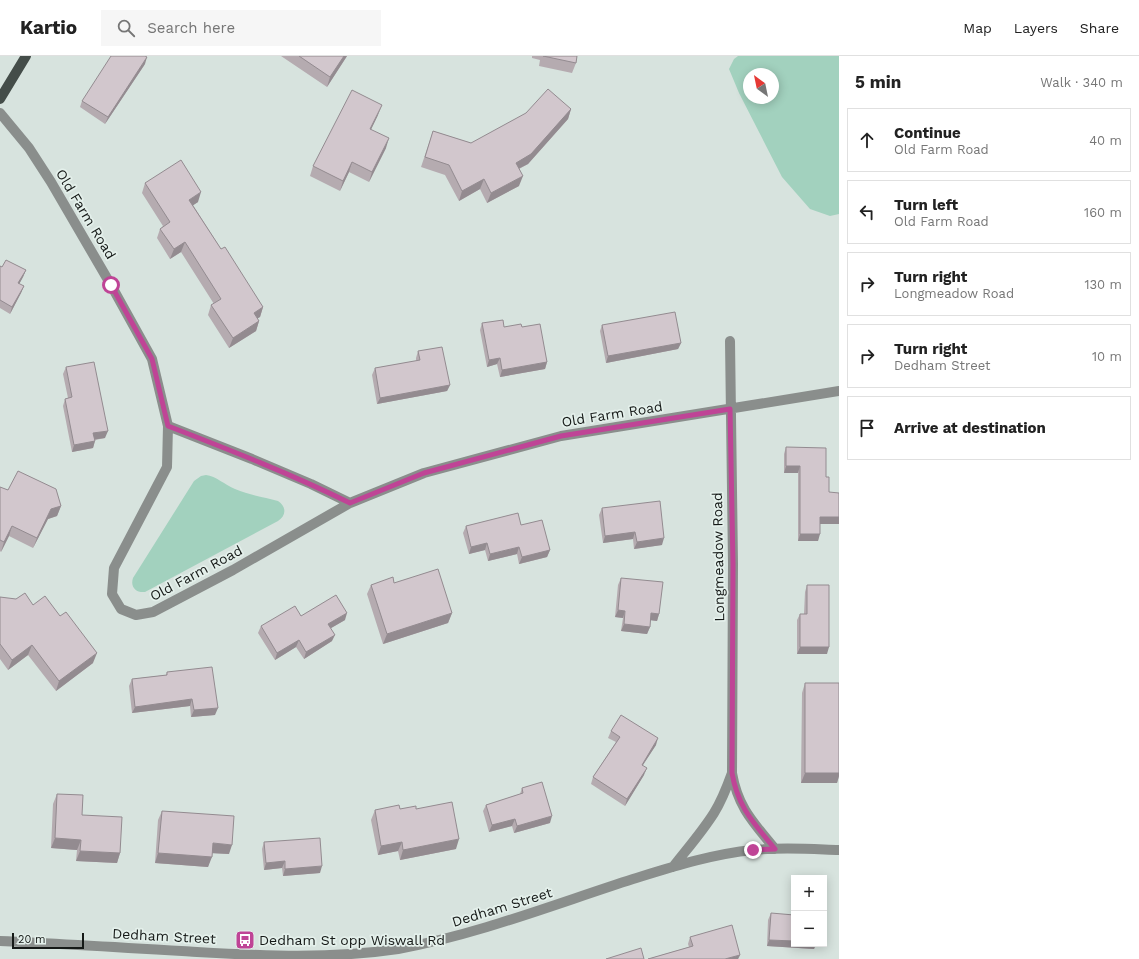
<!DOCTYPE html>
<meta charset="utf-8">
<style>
:root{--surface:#fff;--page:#f6f6f6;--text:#222;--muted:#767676;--line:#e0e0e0}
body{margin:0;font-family:"Work Sans",sans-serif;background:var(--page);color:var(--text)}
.controls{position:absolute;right:12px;bottom:12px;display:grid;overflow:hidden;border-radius:0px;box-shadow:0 2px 10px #0003}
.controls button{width:36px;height:36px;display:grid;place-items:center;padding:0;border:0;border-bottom:1px solid var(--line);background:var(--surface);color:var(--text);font:20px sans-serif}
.compass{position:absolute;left:743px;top:12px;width:36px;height:36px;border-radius:50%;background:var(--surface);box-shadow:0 2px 10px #0003;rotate:327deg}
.scale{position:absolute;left:12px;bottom:10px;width:72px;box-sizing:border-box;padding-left:4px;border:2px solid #151917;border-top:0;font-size:11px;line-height:14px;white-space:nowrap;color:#151917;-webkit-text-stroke:3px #e4f0eb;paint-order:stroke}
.stop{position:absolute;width:12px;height:12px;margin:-9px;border:3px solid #bf4496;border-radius:50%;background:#fff}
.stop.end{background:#bf4496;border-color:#fff;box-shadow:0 1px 4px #0008}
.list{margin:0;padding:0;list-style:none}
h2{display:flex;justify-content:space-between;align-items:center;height:52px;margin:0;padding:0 16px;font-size:17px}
h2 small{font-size:13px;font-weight:400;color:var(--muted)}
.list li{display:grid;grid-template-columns:26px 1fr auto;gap:12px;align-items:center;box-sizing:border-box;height:64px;margin:0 8px 8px;padding:0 8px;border:1px solid var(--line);border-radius:0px}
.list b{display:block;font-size:15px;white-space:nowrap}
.list p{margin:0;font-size:13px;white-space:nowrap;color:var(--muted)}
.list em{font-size:13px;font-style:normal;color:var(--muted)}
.icon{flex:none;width:22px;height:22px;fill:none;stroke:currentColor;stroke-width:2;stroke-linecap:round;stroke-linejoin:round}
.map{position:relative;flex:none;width:839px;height:903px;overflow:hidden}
header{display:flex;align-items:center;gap:24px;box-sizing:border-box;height:56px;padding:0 20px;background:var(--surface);border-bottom:1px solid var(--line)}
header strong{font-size:19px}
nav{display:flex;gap:22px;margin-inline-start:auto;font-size:14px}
.search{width:280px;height:36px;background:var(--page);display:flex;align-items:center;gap:10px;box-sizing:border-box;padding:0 14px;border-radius:0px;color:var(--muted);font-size:15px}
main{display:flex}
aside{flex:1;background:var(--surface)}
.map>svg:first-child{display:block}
.green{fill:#a2d1be;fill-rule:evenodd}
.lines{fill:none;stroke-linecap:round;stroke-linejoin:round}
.minor{stroke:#8a8e8c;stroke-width:10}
.major{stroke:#444d49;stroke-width:10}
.wall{fill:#b5abb0}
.shaded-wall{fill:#938b90}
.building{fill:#d2c7cd;stroke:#938b90}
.route{stroke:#bf4496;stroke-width:5}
.labels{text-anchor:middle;stroke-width:3.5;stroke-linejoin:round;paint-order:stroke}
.street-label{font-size:14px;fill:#151917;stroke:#e4f0eb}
.poi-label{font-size:14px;fill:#151917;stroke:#e4f0eb;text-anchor:start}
</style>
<header>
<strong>Kartio</strong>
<div class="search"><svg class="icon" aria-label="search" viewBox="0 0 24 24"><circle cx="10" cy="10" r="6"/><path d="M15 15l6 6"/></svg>Search here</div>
<nav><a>Map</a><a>Layers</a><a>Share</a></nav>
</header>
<main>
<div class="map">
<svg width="839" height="903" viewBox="0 0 839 903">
<rect width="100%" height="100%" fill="#d7e3de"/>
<!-- green -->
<path class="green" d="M738,0H839V158L830,160L810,153L782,121L739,37L729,13L734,3ZM749,18H773V42H749Z
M206,419C216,420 225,429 235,433C249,439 264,441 278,445C287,451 286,460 278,465L145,536C136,537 130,531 133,522L194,425L201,420Z"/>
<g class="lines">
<!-- minor -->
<path class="minor" d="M0,57L29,92L51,126L111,229L152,303L168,370L252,403L311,428L350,447L424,417L561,380L839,335
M730,285L733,508L732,717C738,752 754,767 775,793
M168,370L167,411L114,512L112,538L121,553L136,559L153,556L233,514L350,447
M673,811C687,793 702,776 714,757C722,744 727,731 732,717
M0,885C66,888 131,892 197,896C265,900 331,903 398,893C479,878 555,848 633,823C672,811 712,798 753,794C782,791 810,793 839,794"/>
<!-- major -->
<path class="major" d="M0,43L26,0"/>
</g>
<!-- wall -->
<path class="wall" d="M281,0H347L327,31Z
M532,0H577L576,7L572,17L539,10L540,4L532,2Z
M145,8L105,68L80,51L82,45Z
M571,53L568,63L528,108L519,113V130L487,147L480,133L459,145L445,119L421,111L433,75L471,87Z
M378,59L371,73L386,92L369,126L349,116L340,135L310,120L313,110Z
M145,127L198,146L193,149L221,193L263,251L260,261L257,262L259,265L256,275L229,292L208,259L211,249L214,248L181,196L170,203L157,182L160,173L163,170L142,137Z
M0,210L2,211L26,214L23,221L19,228L24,230L21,237L10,258L0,252Z
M482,267L504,271H522L547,306L545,313L500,321L497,308L487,311L480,274Z
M602,269L681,287L678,293L606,307L600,275Z
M418,295L450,329L447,335L377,348L372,319L375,312L416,305V302Z
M66,311L105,382L95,384L93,392L72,396L63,350L65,343L68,342L63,318Z
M786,391L826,421L829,436L839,468H820L818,485H798V417H784V398Z
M0,431L8,434L61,450L57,460L48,463L33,492L9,480L1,496L0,495Z
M602,452L662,489L634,493L633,483L603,487L599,459Z
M521,469L550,494L547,501L519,508L517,498L488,505L485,494L469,498L463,477L466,470Z
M621,522L659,558L657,565L650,564V571L647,578L621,575L623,562L615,561L618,529Z
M394,527L452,557L448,567L383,588L367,538L371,529Z
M807,529L827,598H797V564L800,558H804L805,536Z
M0,541L33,549L93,607L56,635L28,599L8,614L0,603Z
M301,560L345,564L331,572L332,585L304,603L296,591L275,604L258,577L261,570Z
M167,616L215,659L191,661L190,650L132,657L129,630L132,623L166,619Z
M805,627H839V720L837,727H801L802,637Z
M611,675L656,689L643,709L644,719L625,750L591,728L593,721L616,686L608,682Z
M522,732L550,767L514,777L512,770L489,776L483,755L486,749L520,738Z
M57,738L82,759L120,797L117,807L76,805L77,794L51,792L53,748Z
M400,753H416L456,793L400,804L398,795L378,799L371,764L375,754Z
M162,755L229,798L212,797L208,811L155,807L158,764Z
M264,786L320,817L283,820L282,812L264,814L262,793Z
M771,857L794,888H816L814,893L767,890L768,864Z
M690,881L740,899L738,903H648L689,891L688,888Z"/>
<!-- shaded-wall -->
<path class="shaded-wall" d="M344,0H347L327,31L330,21Z
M147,1L145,8L105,68L108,61Z
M382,49L378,59L367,82L370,73Z
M571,53L568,63L528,108L512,116L516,107Z
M389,82L386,92L369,126L372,116Z
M352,106L349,116L340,135L343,125Z
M523,120L519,130L487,147L491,137Z
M484,123L480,133L459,145L462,135Z
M201,136L198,146L186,154L189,144Z
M185,186L181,196L170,203L174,193Z
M26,214L23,221L16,234L18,227Z
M24,230L21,237L10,258L12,251Z
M263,251L260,261L250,267L254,257Z
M259,265L256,275L229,292L233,282Z
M681,287L678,293L606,307L608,300Z
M500,302L497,308L487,311L489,304Z
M547,306L545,313L500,321L502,314Z
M450,329L447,335L377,348L380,342Z
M108,375L105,382L91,384L93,377Z
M95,385L93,392L72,396L74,389Z
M786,410H800L798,417H784Z
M61,450L57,460L48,463L33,492L37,482L51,453Z
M820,461H839V468H817Z
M12,470L9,480L1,496L4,486Z
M635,476L633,483L603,487L605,480Z
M800,478H820L818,485H798Z
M664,482L662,489L634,493L637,486Z
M487,487L485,494L469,498L471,491Z
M519,491L517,498L488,505L490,498Z
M550,494L547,501L519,508L522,501Z
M618,554L625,555L623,562L615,561Z
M347,557L345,564L326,575L328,568Z
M452,557L448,567L383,588L387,578Z
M651,557L659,558L657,565L649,564Z
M624,568L650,571L647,578L621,575Z
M335,579L332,585L304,603L306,596Z
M299,584L296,591L275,604L277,597Z
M32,589L28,599L8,614L12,604Z
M800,591H829L827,598H797Z
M97,597L93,607L56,635L59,625Z
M192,643L190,650L132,657L135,651Z
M218,652L215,659L191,661L194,654Z
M658,682L656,689L639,715L642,709Z
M647,712L644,719L625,750L627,743Z
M805,717H839V720L837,727H801Z
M552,760L550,767L514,777L517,770Z
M515,763L512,770L489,776L492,769Z
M55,782L81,784L77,794L51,792Z
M459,783L456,793L400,804L403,794Z
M402,786L398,795L378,799L381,790Z
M213,787L232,789L229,798L209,797Z
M80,795L120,797L117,807L76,805Z
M158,797L212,801L208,811L155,807Z
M285,805L282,812L264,814L266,807Z
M322,810L320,817L283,820L285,813Z
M769,884L794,885V888H816L814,893L767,890Z
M740,899L738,903H725Z"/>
<!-- building -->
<path class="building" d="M111,0H145L147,1L108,61L82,45Z
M299,0H344L330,21Z
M543,0H577L576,7Z
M548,33L571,53L531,98L516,107L523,120L491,137L484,123L462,135L449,109L425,101L433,75L471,87L526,57Z
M352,34L382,49L370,73L389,82L372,116L352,106L343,125L313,110Z
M181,104L201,136L189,144L221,193L225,191L263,251L254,257L259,265L233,282L211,249L221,243L185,186L174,193L160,173L170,166L145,127Z
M6,204L26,214L18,227L24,230L12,251L0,244V210L2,211Z
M675,256L681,287L608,300L602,269Z
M503,264L504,271L521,268L522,271L540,268L547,306L502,314L500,302L489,304L482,267Z
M442,291L450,329L380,342L375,312L420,304L418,295Z
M94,306L108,375L93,377L95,385L74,389L65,343L72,341L66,311Z
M786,391L826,392V421H829V436L839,437V461H820V478H800V410H786Z
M18,415L56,433L61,450L51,453L37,482L12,470L4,486L0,484V431L8,434Z
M660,445L664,482L637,486L635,476L605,480L602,452Z
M518,457L521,469L542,464L550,494L522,501L519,491L490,498L487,487L471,491L466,470Z
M438,513L452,557L387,578L371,529L393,521L394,527Z
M621,522L663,526L659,558L651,557L650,571L624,568L625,555L618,554Z
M807,529H829V591H800V558H807Z
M25,537L33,549L45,540L60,560L66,556L97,597L59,625L32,589L12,604L0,588V541L16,543Z
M336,539L347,557L328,568L335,579L306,596L299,584L277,597L261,570L295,550L301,560Z
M212,611L218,652L194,654L192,643L135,651L132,623L167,619V616Z
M805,627H839V717H805Z
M621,659L658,682L642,709L647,712L627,743L593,721L620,681L611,675Z
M542,726L552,760L517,770L515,763L492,769L486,749L523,737L522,732Z
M57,738L83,739L82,759L122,761L120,797L80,795L81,784L55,782Z
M452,746L459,783L403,794L402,786L381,790L375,754L399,749L400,753L416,750V753Z
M162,755L234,760L232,789L213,787L212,801L158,797Z
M320,782L322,810L285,813V805L266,807L264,786Z
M771,857L794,859V885L769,884Z
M732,869L740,899L725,903H648L693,890L690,881Z
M641,892L644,903H606Z"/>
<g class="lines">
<!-- route -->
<path class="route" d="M111,229L152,303L168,370C230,394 291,418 350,447L424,417L561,380L730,353L733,508L732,717C738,752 754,767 775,793L753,794"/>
</g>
<!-- icons -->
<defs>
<symbol id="bus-square" viewBox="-11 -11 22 22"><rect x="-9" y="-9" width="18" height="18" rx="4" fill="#bf4496" stroke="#e4f0eb"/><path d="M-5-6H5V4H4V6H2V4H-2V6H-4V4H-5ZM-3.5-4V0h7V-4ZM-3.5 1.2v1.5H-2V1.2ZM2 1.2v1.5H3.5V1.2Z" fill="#fff"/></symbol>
</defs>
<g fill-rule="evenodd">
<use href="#bus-square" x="234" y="873" width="22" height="22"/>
</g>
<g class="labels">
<!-- street labels -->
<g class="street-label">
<text transform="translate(86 158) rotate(59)" y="5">Old Farm Road</text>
<text transform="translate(612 358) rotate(-9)" y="5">Old Farm Road</text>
<text transform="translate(718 501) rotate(-91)" y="5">Longmeadow Road</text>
<text transform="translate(196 517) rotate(-28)" y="5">Old Farm Road</text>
<text transform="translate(502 851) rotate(-17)" y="5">Dedham Street</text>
<text transform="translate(164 880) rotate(3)" y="5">Dedham Street</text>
</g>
<!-- poi labels -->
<g class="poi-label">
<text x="259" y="889">Dedham St opp Wiswall Rd</text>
</g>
</g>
</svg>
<div class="controls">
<button>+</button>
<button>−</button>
</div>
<svg class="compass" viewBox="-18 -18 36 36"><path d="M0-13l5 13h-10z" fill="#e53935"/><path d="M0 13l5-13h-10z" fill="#767676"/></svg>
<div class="scale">20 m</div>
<div class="stop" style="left:111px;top:229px"></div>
<div class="stop end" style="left:753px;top:794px"></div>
</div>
<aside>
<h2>5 min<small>Walk · 340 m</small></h2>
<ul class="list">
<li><svg class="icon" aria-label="ahead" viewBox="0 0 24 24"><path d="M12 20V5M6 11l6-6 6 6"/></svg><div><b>Continue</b><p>Old Farm Road</p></div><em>40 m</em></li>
<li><svg class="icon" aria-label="left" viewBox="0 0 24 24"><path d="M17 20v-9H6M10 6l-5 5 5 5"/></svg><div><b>Turn left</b><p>Old Farm Road</p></div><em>160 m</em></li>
<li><svg class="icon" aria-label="right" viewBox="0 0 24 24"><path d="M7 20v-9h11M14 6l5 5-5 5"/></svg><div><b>Turn right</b><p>Longmeadow Road</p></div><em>130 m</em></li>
<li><svg class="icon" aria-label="right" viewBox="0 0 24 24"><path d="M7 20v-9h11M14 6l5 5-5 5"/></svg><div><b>Turn right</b><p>Dedham Street</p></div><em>10 m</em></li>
<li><svg class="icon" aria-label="arrive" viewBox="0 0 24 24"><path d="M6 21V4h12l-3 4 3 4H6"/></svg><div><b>Arrive at destination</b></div></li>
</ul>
</aside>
</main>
